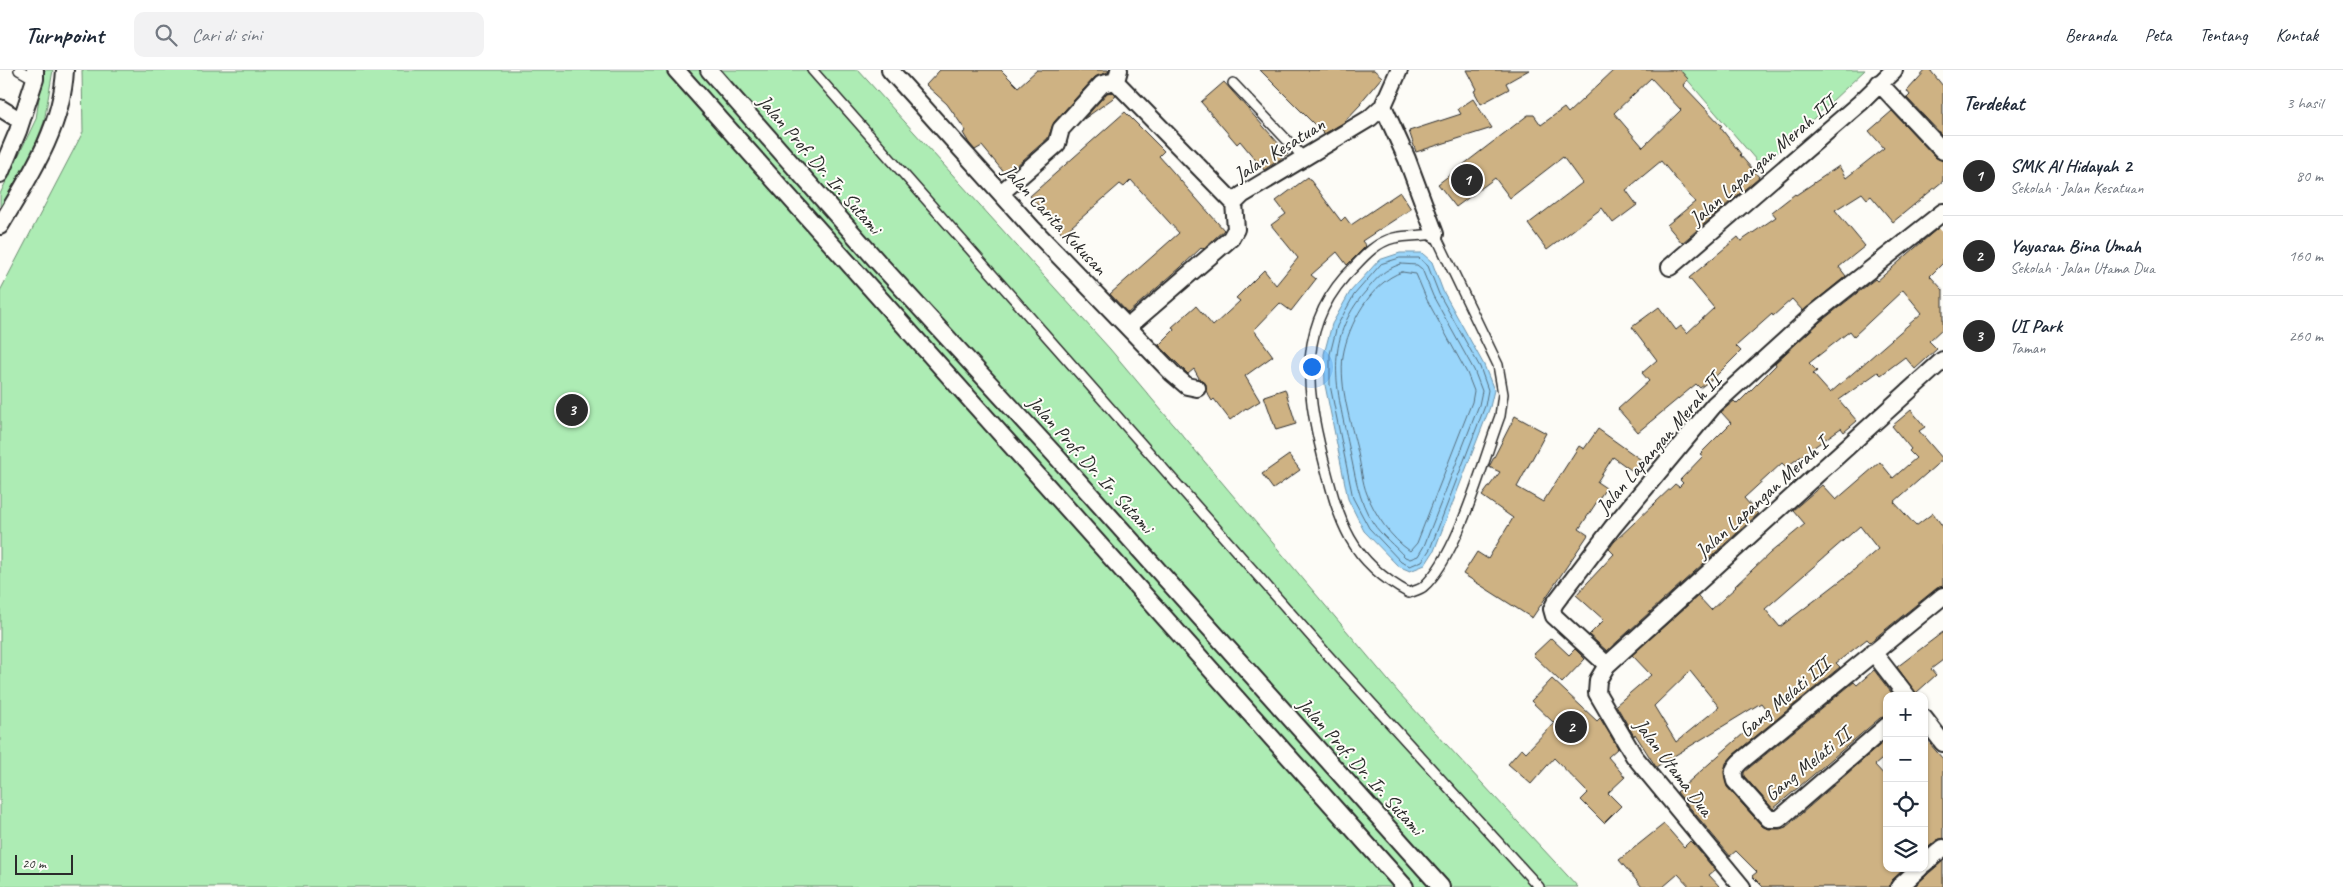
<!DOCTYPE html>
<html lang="id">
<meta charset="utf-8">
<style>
:root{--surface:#fff;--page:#f2f2f3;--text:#1f2937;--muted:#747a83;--line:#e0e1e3;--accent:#2b2b2b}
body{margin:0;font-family:Caveat,sans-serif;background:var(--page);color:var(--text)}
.controls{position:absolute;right:15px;bottom:15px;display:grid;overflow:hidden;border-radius:10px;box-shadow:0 1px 4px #0004}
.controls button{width:45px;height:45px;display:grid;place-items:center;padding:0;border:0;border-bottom:1px solid var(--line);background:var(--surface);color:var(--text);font:25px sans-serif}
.scale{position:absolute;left:15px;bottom:12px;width:58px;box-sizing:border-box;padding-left:5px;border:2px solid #2b2b2b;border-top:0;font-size:14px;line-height:18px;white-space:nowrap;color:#2b2b2b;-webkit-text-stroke:4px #fdfcf7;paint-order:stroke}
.you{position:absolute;left:1311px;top:296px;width:18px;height:18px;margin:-12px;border:4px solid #fff;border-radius:50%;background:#1a73e8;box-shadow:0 0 0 8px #1a73e833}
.badge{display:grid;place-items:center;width:32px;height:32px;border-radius:50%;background:var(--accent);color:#fff;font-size:16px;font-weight:700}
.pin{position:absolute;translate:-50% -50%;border:2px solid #fff;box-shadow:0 1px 5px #0006}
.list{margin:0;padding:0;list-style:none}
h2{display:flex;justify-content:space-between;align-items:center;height:65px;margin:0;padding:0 20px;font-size:21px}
h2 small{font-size:16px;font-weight:400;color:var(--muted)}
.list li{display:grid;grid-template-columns:32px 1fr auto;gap:15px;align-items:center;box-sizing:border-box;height:80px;padding:0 20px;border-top:1px solid var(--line)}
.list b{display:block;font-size:19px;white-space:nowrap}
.list p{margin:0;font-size:16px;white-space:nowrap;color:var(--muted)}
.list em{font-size:16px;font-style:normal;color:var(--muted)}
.icon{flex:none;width:28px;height:28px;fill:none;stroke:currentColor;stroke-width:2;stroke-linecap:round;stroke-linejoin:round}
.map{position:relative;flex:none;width:1943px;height:817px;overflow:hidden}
header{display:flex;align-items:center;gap:30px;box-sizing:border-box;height:70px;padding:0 25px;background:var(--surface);border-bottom:1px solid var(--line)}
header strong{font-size:24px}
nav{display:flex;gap:28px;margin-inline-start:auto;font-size:18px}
.search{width:350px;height:45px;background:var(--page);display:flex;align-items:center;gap:12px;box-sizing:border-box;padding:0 18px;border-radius:10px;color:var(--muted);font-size:19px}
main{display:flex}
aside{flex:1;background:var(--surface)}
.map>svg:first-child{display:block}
.green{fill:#adecb4;stroke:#6c8c70}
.water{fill:#9ad6fb;stroke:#6e92a8}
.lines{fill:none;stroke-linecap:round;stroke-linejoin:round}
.shore{stroke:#576f7e;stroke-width:1}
.building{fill:#ceb283;stroke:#2b2b2b;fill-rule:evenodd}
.lane-casing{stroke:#2b2b2b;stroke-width:12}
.street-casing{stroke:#2b2b2b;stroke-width:20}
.lane{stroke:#fdfcf7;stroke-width:9}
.street{stroke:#fdfcf7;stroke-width:16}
.labels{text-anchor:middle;stroke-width:4;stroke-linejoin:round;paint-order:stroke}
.street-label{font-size:20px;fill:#2b2b2b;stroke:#fdfcf7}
</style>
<header>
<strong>Turnpoint</strong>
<div class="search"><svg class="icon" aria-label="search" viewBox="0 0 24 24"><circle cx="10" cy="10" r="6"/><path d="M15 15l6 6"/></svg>Cari di sini</div>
<nav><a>Beranda</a><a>Peta</a><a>Tentang</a><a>Kontak</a></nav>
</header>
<main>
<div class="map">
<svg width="1943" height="817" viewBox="0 0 1943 817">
<rect width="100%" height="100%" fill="#fdfcf7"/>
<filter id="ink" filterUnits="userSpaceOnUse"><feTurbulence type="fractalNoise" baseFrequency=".02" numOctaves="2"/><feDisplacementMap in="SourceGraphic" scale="10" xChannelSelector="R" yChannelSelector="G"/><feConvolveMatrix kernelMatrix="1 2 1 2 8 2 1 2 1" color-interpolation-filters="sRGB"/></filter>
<g filter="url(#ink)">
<!-- green -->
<path class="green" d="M43,0H53L44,52L34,78L0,145V124L36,49Z
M82,0H858L1110,279L1398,622L1578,817H0V221L83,62Z
M1679,0H1865L1762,97Z"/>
<!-- water -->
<path class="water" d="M1400,183H1422L1432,192L1443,221L1484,295L1494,320L1490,337L1434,481L1425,495L1410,501L1398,496L1364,461L1348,429L1325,315L1324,284L1332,254L1350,222L1379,190Z"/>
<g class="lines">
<!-- shore -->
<path class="shore" d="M1400,188H1419L1428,196L1439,224L1480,297L1488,320L1485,336L1430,479L1422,491L1410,496L1401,492L1369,458L1353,428L1330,315V284L1337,256L1354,225L1381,194Z
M1401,194L1417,195L1422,199L1433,226L1474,300L1482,321L1479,335L1424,476L1418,486L1410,489L1405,487C1395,476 1381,465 1373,453C1358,430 1355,404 1349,377C1337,320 1322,271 1366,221C1378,207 1383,200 1401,194Z
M1402,202L1416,204L1427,230L1467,303L1474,321L1472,332L1417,473L1410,481C1391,468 1375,445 1367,424C1362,412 1361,396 1358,383C1351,353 1339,317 1343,286C1348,255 1371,212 1402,202Z"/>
</g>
<!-- building -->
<path class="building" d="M940,0H1001L1018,17L1037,0H1109L1108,2L1095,7L1054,52L1048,68L1006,105L982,76L975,80L969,73L963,63L966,61L947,34L926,15Z
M1260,0H1374L1382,7L1360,33L1361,34L1343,53L1324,64Z
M1467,0H1529L1506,13L1509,19L1481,34L1474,21L1477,19Z
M1614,0H1680L1688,9L1683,15L1722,56L1720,57L1741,84L1740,85L1759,107L1682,173L1667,155L1695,132L1661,91L1626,120L1637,135L1613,153L1602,138L1547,180L1528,154L1582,113L1563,87L1510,128L1495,108L1456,137L1438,114L1528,45H1534L1541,55L1564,38L1568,43ZM1651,8L1681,40L1643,77L1614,43Z
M1926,0H1930L1943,16V66L1907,28L1910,25L1907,21Z
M1224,12L1288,84L1264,100L1240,71L1237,74L1201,32Z
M1112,22L1116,26L1084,49L1107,23Z
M1473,29L1492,58L1416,82L1409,61L1461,44L1458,39Z
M1892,41L1936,88L1943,91V111L1893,152L1871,126L1867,129L1862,123L1835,140L1865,176L1839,197L1846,206L1803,241L1792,229L1773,246L1772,244L1736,276L1741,281L1717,305L1700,318L1696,314L1638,362L1618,339L1649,311L1642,303L1657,290L1632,257L1659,237L1676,260L1681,256L1687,263L1714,238L1689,208L1738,167L1741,171L1776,147L1772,142L1795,124L1796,125L1839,96L1846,108L1884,78L1869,61Z
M1125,42L1164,81L1159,86L1224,160L1203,179L1202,177L1180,198L1128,243L1110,224L1179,163L1131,110L1124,117L1120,114L1063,164L1030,126Z
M1308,107L1341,151L1345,147L1351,155L1400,122L1411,139L1362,171L1366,176L1347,195L1337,182L1311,205L1316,209L1291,241L1280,233L1254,260L1273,286L1245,306L1260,331L1247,339L1246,338L1230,350L1214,329L1212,331L1206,321V314L1199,308L1194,299L1188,304L1159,275L1174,260L1172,257L1196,236L1213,256L1240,231L1236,228L1264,200L1276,215L1298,188L1271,155L1286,144L1276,131Z
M1938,158L1943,163V193L1930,206L1943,220V258L1929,271L1937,279L1915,299L1905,287L1881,305L1878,302L1839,330L1857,351L1844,362L1841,358L1786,397L1782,393L1744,428L1758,444L1607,581L1589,565L1604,550L1576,525L1614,484L1609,479L1614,472L1675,414L1679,417L1683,413L1680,410L1703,386L1700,384L1731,353L1721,342L1734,331L1737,334L1776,295L1775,293L1820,252L1875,209L1877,211ZM1903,220L1922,243L1830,323L1813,304L1817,301L1809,293L1850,261L1854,266Z
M1285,319L1296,354L1276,360L1264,326Z
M1911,340L1925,357L1919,361L1943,389L1894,432L1916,456L1933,443L1943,457V516L1937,518L1870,572L1867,569L1836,593L1840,597L1733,685L1726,693L1724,702L1727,717L1762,756L1769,759H1780L1786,757L1887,669V685L1875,695L1887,708V798H1905L1892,810L1889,817H1763L1752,806L1757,802L1736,781L1730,786L1677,722L1768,642L1761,633L1656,697L1635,664L1634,666L1616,635L1651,605L1632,585L1698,526L1711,540L1736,517L1735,516L1770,483L1805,454L1793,440L1822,415L1836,430L1880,392L1893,408L1916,388L1909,381L1911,379L1892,356ZM1860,456L1878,479L1848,505L1780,557L1765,539ZM1690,601L1719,637L1676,672L1654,636Z
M1515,346L1546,363L1517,417L1543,432L1579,376L1584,379L1598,359L1647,394L1638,405L1613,387L1597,412L1606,418L1579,459L1588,465L1532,548L1463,504L1477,482L1488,489L1513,448L1482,426L1500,402L1489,397Z
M1289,385L1300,400L1273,419L1262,404Z
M1943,562V590L1931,599L1936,605L1916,623L1897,597Z
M1551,568L1569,585L1575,579L1585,589L1562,613L1533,585Z
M1874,600L1894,626H1887V646L1880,648L1773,739L1744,706V702L1854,612L1857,615Z
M1552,609L1597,651L1600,648L1618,678L1608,687L1625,707L1608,723L1621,736L1604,753L1581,730L1588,723L1554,688L1531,714L1508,694L1522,678L1526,682L1554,653L1531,631Z
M1924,667L1943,689V768L1937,770L1924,781Z
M1664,754L1684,777L1690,771L1694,775L1715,800L1709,805L1720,817H1690L1678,804L1663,817H1642L1619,790Z
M1943,791V817H1914L1929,803Z"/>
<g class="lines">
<defs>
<path id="lane" d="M19,0L35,9
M812,0L1325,582L1539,817
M1233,13L1304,88
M1435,164L1498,295L1503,324L1500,346C1483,391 1458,486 1423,517C1419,520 1413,521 1409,523C1348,490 1339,450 1323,388C1305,317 1297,252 1354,197C1365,185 1377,172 1394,168C1407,165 1422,166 1435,164Z"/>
<path id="street" d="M676,0L1405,817
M709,0L878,192L1055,385L1441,817
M890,0L1032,158L1173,304L1187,316L1197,318
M1119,0L1116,11L1118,14L1234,133
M1879,13L1943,81
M1383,36L1407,89L1435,164
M0,38L21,51
M0,104L18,61L35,9V0
M1001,123L1057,74L1061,59L1102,14L1116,11
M1234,133L1242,125L1370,48L1383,36L1399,0
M0,156C29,107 62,59 65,0
M1670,197L1860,33L1894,0
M1128,257L1231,168L1236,159L1234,133
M1873,582L1907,626
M1607,595L1554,546L1552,539L1555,533L1612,458L1714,335L1814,244L1943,142
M1924,648L1943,673
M1887,656L1779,749H1769L1735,711C1732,702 1734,698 1740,692L1943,526
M1924,794L1943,778
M1742,817L1634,686L1597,623L1598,610L1607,595L1943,290
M1899,817L1920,798"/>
</defs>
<!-- lane casing -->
<use href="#lane" class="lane-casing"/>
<!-- street casing -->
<use href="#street" class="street-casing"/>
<!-- lane -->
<use href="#lane" class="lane"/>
<!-- street -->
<use href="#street" class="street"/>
</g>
</g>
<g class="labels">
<!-- street labels -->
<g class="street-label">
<text transform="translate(1279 79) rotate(-32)" y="7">Jalan Kesatuan</text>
<text transform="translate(1762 90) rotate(-41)" y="7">Jalan Lapangan Merah III</text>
<text transform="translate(820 94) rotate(49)" y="7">Jalan Prof. Dr. Ir. Sutami</text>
<text transform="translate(1055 149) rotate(47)" y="7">Jalan Carita Kukusan</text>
<text transform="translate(1658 373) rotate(-49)" y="7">Jalan Lapangan Merah II</text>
<text transform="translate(1091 394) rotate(48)" y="7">Jalan Prof. Dr. Ir. Sutami</text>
<text transform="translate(1761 427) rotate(-42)" y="7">Jalan Lapangan Merah I</text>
<text transform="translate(1784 627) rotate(-40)" y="7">Gang Melati III</text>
<text transform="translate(1807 694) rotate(-39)" y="7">Gang Melati II</text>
<text transform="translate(1361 696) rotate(48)" y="7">Jalan Prof. Dr. Ir. Sutami</text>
<text transform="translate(1674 697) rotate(53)" y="7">Jalan Utama Dua</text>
</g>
</g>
</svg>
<div class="controls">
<button>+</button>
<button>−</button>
<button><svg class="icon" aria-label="locate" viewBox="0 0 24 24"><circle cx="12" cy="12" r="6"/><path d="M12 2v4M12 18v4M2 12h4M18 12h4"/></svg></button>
<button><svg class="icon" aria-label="layers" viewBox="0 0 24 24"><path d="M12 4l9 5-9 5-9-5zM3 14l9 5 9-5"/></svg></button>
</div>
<div class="scale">20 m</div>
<div class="you"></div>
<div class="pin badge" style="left:1467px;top:110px">1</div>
<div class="pin badge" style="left:1571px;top:657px">2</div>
<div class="pin badge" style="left:572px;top:340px">3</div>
</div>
<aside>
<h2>Terdekat<small>3 hasil</small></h2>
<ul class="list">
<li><span class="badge">1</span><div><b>SMK Al Hidayah 2</b><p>Sekolah · Jalan Kesatuan</p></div><em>80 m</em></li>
<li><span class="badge">2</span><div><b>Yayasan Bina Umah</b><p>Sekolah · Jalan Utama Dua</p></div><em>160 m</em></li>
<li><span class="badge">3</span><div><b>UI Park</b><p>Taman</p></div><em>260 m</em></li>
</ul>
</aside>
</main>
